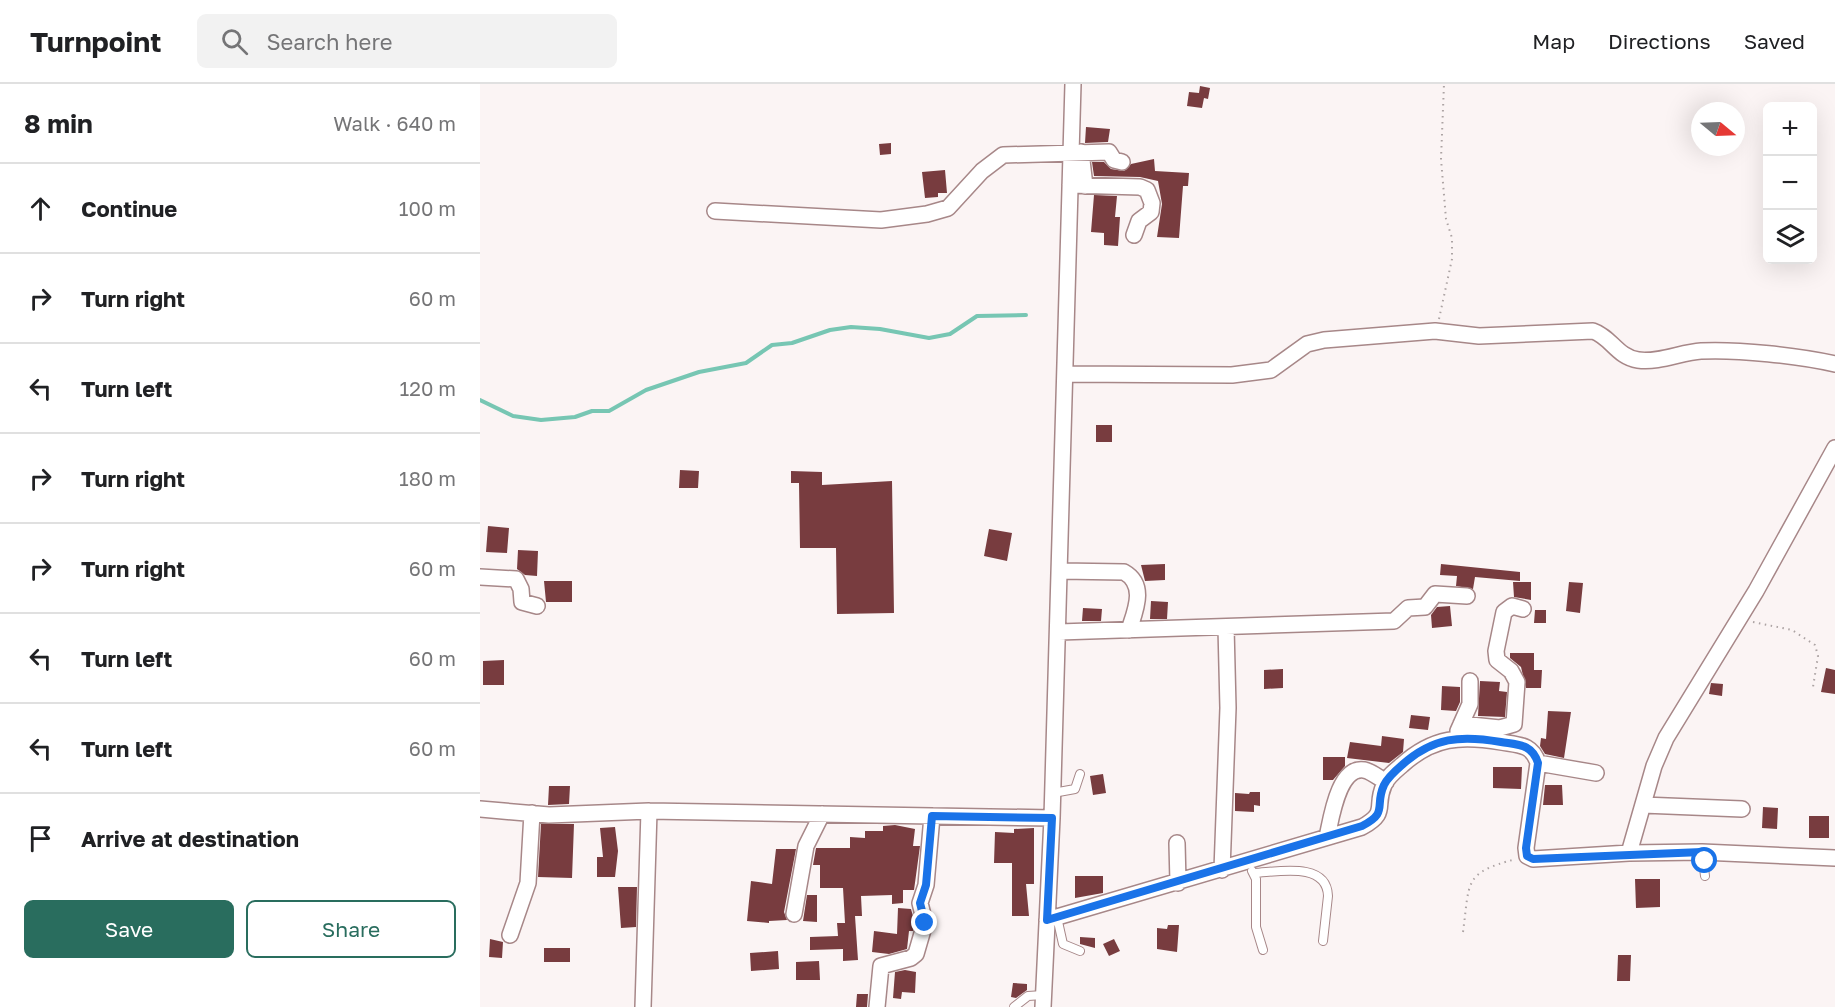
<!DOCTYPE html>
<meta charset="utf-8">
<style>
:root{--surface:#fff;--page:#f2f2f2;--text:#202124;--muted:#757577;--line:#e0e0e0;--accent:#296d5e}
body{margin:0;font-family:"Golos Text",sans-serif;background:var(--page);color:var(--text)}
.controls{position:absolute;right:18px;top:18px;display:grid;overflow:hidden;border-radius:9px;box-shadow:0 6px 24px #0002}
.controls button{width:54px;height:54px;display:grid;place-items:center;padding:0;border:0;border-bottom:2px solid var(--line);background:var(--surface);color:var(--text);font:30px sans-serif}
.compass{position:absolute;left:1211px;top:18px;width:54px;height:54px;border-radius:50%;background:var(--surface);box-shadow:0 6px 24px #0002;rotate:109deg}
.stop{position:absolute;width:18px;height:18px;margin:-14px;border:4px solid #1a73e8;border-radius:50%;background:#fff}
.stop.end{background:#1a73e8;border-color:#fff;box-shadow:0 2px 6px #0008}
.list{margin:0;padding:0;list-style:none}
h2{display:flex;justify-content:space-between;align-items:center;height:78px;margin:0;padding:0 24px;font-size:26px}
h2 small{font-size:20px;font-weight:400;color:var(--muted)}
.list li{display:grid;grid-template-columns:39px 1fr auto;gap:18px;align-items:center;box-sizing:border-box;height:90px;padding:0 24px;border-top:2px solid var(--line)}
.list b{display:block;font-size:22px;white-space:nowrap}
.list em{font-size:20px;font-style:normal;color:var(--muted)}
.actions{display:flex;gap:12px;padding:18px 24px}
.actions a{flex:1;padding:14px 0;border:2px solid var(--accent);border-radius:9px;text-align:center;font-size:21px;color:var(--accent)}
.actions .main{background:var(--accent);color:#fff}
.icon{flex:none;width:33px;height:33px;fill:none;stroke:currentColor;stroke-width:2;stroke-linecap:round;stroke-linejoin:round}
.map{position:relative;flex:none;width:1355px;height:923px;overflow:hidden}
header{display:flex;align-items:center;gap:36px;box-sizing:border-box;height:84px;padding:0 30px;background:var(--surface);border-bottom:2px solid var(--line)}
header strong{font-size:28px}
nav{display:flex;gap:33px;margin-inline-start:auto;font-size:21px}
.search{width:420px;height:54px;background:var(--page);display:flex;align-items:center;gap:15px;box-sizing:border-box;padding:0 21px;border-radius:9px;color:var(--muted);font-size:22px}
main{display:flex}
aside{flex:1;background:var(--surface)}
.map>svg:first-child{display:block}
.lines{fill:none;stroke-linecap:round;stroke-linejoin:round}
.stream{stroke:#77c6b3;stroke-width:4}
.building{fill:#783c3f}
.service-casing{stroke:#a78788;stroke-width:10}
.minor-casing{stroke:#a78788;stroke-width:18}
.path{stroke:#aca3a3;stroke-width:2;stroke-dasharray:1.5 4.5;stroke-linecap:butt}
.service{stroke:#fff;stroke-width:8}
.minor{stroke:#fff;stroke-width:15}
.route{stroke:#1a73e8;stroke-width:8}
</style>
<header>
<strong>Turnpoint</strong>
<div class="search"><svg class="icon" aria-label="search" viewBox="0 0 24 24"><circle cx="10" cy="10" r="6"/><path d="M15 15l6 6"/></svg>Search here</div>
<nav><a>Map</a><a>Directions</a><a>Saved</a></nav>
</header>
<main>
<aside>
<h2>8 min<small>Walk · 640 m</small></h2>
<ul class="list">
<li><svg class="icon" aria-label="ahead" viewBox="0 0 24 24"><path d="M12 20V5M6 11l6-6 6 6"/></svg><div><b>Continue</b></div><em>100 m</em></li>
<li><svg class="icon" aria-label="right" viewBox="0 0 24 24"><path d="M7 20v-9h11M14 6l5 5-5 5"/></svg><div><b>Turn right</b></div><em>60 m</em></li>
<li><svg class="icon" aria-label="left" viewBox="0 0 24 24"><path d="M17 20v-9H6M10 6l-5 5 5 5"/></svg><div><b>Turn left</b></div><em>120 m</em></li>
<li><svg class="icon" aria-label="right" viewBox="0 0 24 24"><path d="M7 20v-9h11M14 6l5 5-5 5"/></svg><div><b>Turn right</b></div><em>180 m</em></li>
<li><svg class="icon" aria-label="right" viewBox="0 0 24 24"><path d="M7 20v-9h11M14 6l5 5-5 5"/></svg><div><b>Turn right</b></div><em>60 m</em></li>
<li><svg class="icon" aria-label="left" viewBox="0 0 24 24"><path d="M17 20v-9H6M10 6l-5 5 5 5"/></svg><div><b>Turn left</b></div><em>60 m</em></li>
<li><svg class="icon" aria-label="left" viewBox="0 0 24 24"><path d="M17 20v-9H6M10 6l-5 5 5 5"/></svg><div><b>Turn left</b></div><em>60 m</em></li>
<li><svg class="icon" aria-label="arrive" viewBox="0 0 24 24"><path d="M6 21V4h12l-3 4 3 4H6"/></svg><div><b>Arrive at destination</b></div></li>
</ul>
<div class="actions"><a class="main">Save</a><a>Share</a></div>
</aside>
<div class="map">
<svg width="1355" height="923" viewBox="0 0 1355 923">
<rect width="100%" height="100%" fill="#fbf4f4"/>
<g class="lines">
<!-- stream -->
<path class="stream" d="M0,316L33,332L61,336L95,333L112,327H129L166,306L219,288L266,279L292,261L312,259L350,246L371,243L400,245L449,254L470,250L497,232L546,231"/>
</g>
<!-- building -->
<path class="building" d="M720,2L730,4L728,15L724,14L722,24L707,22L709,8L719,9Z
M606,43L630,45L628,58L605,59Z
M411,59V70L400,71L399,60Z
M674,75L675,87L709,89L708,102H703L699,154L677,153L682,120L678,97L660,93L614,92L612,78H624L631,85L644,87L651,80Z
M465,86L467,109H458V113L445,114L442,88Z
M614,111L637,112L635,133H640L638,162L624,161V149L611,148Z
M616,341H632V358H616Z
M200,386L219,387L218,404H199Z
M311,387L342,388V401L412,397L414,529L357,530L356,464H320L319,399H311Z
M8,442L29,444L27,469L6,468Z
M509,445L532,449L527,477L504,472Z
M38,466L58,467L57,492L45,491L37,485Z
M685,480V496L665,497L661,481Z
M961,480L1040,488V497L995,493L993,505L976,502L977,492L960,491Z
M64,497H92V518H66Z
M1033,498H1051V516L1034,513Z
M1089,498L1103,499L1100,529L1086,527Z
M671,517L688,518L687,535H670Z
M970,522L972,542L952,544L951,531L957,523Z
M603,524L622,525L621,537H602Z
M1055,526H1066V539H1054Z
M1030,569H1054V586H1062L1061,604H1046L1041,583L1030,574Z
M24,576V601H3V577Z
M1346,584L1355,586V610L1341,608Z
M803,585V604L784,605V586Z
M1000,597L1020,598L1019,607L1027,608L1025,633L998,632Z
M1231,599L1243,600L1242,612L1229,610Z
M962,602L980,603V618L976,627L961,626Z
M1068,627L1091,628L1084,674L1065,670L1060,662L1061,654L1066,655Z
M931,631L950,633L948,646L929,644Z
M902,652L924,655L923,668L909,679L867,674L870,658L901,662Z
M843,673H865V682L853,696H843Z
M1013,683H1042L1041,705L1013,704Z
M623,690L626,709L613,711L610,692Z
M1065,701H1082L1083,721H1063Z
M69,702H90L89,720L68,721Z
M770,708H780V722L774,721V728L755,727V709L769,710Z
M1283,723L1298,724L1297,745L1282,744Z
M1329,732H1349V754H1329Z
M61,740H94L92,794L58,793Z
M415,741L435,745L433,762H440L434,806H423V819L412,820V811L381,812L382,832H375L378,876L363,877V865L330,866V853L358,852L357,839H365L363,804H340V781H333L336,764H370V753L385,754V747H403V742Z
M135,743L138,767L135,793H117V773H123L120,744Z
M554,744V800H546L549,832H532V779H514L515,748L534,749V745Z
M296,765H316L304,828L307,836L289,837V839L267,837L271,797L292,800Z
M595,792H623V809L595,814Z
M1155,795H1180V823L1156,824Z
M138,803H157L156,843L141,844Z
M327,811H337V838L323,837Z
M418,824L431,825L435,839L433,847H429L427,865L409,870L392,868L394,847L417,850Z
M688,841H699L697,868L677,865V844L687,845Z
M600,853L615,854V864L600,860Z
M10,855L23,858L22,874L9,873Z
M634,855L640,867L629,872L623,860Z
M64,864H90V878H64Z
M298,867L299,885L271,887L270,869Z
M1138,871H1151L1150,897H1137Z
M339,877L340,896H316V878Z
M425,886L436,888L435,909L422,908L421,915L413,914L415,888Z
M533,899L547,900V906L536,914L531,913Z
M377,910H388L387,923H376Z"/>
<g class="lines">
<defs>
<path id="service" d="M573,709L595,705L600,690
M1222,768L1225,792
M772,787L776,795V843L783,866
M774,789C797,788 847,777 848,812L843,857
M577,833L583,860L600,867
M534,923L548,912L563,911"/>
<path id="minor" d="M601,68L605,102
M590,101L660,103L667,106L672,119L671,128L659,137L654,151
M235,127L401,136L447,130L468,124L502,87L523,71L629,68L634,76L642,78
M586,290L752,291L791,286L827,260L844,256L955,247L999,252L1113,247C1131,253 1137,273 1158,276C1179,279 1202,268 1221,267C1257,265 1320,272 1355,280
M581,487L644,488C667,501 655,527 649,546
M0,493L36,495L41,505L42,518L57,522
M579,548L914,537L928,524L945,523L955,510L987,512
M981,640L1020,644L1034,640L1037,598L1031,587L1017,576L1016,567L1024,528L1032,522L1043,525
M978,647L990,620V597
M1058,679L1116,689
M1163,721L1262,725
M0,725L69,731L169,727L572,734L563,923
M572,734L593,0
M847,753C851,736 858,682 884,686C891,687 899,694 906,698
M697,759L698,799
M1149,769L1222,768L1355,774
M742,786L748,624L746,543
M314,830L326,762L342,730
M567,836L882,743C909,728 894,723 904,701C907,693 915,687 922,681C953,653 981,651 1021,658C1039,661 1052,660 1058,679L1046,764L1047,772L1053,775L1149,769L1174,682L1186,654L1276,507L1355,364
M30,851L48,799L52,729
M163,923L169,727
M397,923L401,882L431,874L436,870L445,839L440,819L446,801L452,732"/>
</defs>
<!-- service casing -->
<use href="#service" class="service-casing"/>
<!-- minor casing -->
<use href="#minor" class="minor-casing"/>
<!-- path -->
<path class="path" d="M959,235L972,175V154L966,135L961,75L964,0
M1273,538L1312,546L1335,561L1338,572L1333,603
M983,848C990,797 983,789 1036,775"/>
<!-- service -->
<use href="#service" class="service"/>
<!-- minor -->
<use href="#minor" class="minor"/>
</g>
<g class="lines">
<!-- route -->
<path class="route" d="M445,839L440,819L446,801L452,732L572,734L567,836L882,742C909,728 894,723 904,701C908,693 915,687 922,681C953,653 981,651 1021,658C1039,661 1052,660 1058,679L1046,764L1047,772L1053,775L1222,768L1225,777"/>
</g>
</svg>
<div class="controls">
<button>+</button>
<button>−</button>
<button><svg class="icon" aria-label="layers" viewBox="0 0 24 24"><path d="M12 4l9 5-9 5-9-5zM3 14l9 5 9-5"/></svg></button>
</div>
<svg class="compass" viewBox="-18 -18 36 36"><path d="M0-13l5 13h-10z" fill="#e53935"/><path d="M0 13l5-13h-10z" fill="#757577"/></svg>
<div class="stop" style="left:1225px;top:777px"></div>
<div class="stop end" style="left:445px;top:839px"></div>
</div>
</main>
